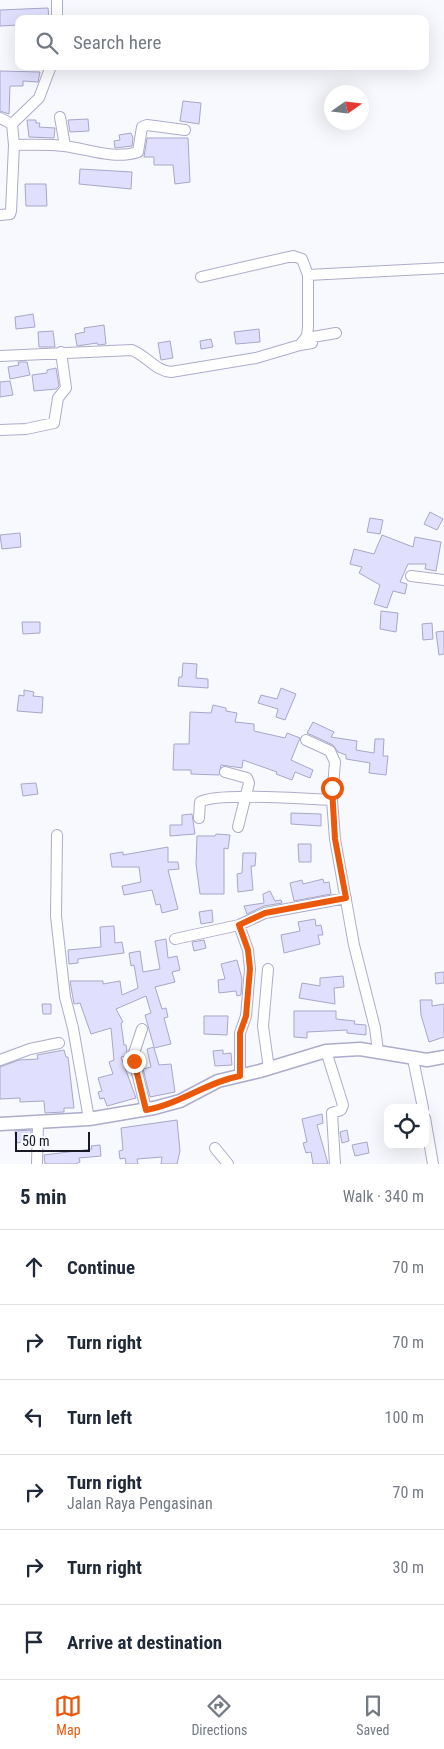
<!DOCTYPE html>
<meta charset="utf-8">
<style>
:root{--surface:#fff;--page:#f6f6f7;--text:#1f2937;--muted:#747a83;--line:#e0e1e3;--accent:#ea580c}
body{margin:0;font-family:"Roboto Condensed",sans-serif;background:var(--page);color:var(--text)}
.controls{position:absolute;right:15px;bottom:15px;display:grid;overflow:hidden;border-radius:10px;box-shadow:0 5px 20px #0002}
.controls button{width:45px;height:45px;display:grid;place-items:center;padding:0;border:0;border-bottom:1px solid var(--line);background:var(--surface);color:var(--text);font:25px sans-serif}
.compass{position:absolute;left:324px;top:85px;width:45px;height:45px;border-radius:50%;background:var(--surface);box-shadow:0 5px 20px #0002;rotate:76deg}
.scale{position:absolute;left:15px;bottom:12px;width:75px;box-sizing:border-box;padding-left:5px;border:2px solid #191925;border-top:0;font-size:14px;line-height:18px;white-space:nowrap;color:#191925;-webkit-text-stroke:4px #f8f8ff;paint-order:stroke}
.stop{position:absolute;width:15px;height:15px;margin:-11px;border:4px solid #ea580c;border-radius:50%;background:#fff}
.stop.end{background:#ea580c;border-color:#fff;box-shadow:0 1px 5px #0008}
.list{margin:0;padding:0;list-style:none}
h2{display:flex;justify-content:space-between;align-items:center;height:65px;margin:0;padding:0 20px;font-size:21px}
h2 small{font-size:16px;font-weight:400;color:var(--muted)}
.list li{display:grid;grid-template-columns:32px 1fr auto;gap:15px;align-items:center;box-sizing:border-box;height:75px;padding:0 20px;border-top:1px solid var(--line)}
.list b{display:block;font-size:19px;white-space:nowrap}
.list p{margin:0;font-size:16px;white-space:nowrap;color:var(--muted)}
.list em{font-size:16px;font-style:normal;color:var(--muted)}
.icon{flex:none;width:28px;height:28px;fill:none;stroke:currentColor;stroke-width:2;stroke-linecap:round;stroke-linejoin:round}
.map{position:relative;flex:none;width:444px;height:1164px;overflow:hidden}
.search{position:absolute;background:var(--surface);box-shadow:0 5px 20px #0002;left:15px;right:15px;top:15px;height:55px;display:flex;align-items:center;gap:12px;box-sizing:border-box;padding:0 18px;border-radius:10px;color:var(--muted);font-size:19px}
.sheet{height:515px;background:var(--surface)}
nav{display:flex;justify-content:space-around;align-items:center;box-sizing:border-box;height:70px;border-top:1px solid var(--line);background:var(--surface);font-size:14px;color:var(--muted)}
nav a{display:grid;justify-items:center;gap:2px}
nav .on{color:var(--accent)}
.map>svg:first-child{display:block}
.building{fill:#e0e0fe;stroke:#a7a7c7}
.lines{fill:none;stroke-linecap:round;stroke-linejoin:round}
.minor-casing{stroke:#acaccc;stroke-width:12}
.major-casing{stroke:#acaccc;stroke-width:15}
.minor{stroke:#fff;stroke-width:10}
.major{stroke:#fff;stroke-width:12}
.route{stroke:#ea580c;stroke-width:6}
</style>
<div class="map">
<svg width="444" height="1164" viewBox="0 0 444 1164">
<rect width="100%" height="100%" fill="#f8f8ff"/>
<!-- building -->
<path class="building" d="M48,8L49,19H19V25L0,26V10Z
M0,71L40,72L38,82L23,81V86H10L9,114L0,111Z
M183,101L201,103L199,124L180,121Z
M88,119L89,131L70,132L68,120Z
M27,120H36V123H40L39,127L55,128L54,138L29,137Z
M131,133L133,138L132,146L115,148L114,141L120,140L119,135Z
M147,138H188L190,182L175,184L173,165H154V157H144Z
M80,169L132,172L131,189L79,184Z
M25,184H46L47,206H26Z
M33,314L35,327L16,329L15,317Z
M104,325L106,344L98,345L97,343L77,346L75,334L85,332L84,328Z
M259,329L260,342L236,344L234,332Z
M53,331L55,347H39L38,332Z
M211,339L213,347L201,349L200,341Z
M170,341L173,358L161,360L158,343Z
M18,362H27L30,375L10,379L8,367L19,365Z
M56,368L59,386L56,389L34,391L32,375L47,373V370Z
M10,381L13,395L0,397V382Z
M430,512L443,519L437,530L424,524Z
M370,518L383,520L380,534L367,532Z
M20,533L21,547L2,549L0,535Z
M382,535L413,547L415,537L441,542L436,571L425,569L426,564H408L400,582L407,584L405,594L393,591L387,608L374,604L380,585L359,573L362,567L350,564L354,549L374,554Z
M381,611L398,613L396,632L380,629Z
M22,622H40V633L23,634Z
M432,623L433,639L423,640L422,624Z
M444,631V654L439,655L436,632Z
M183,663L197,664L196,678L208,679V688L178,686L179,677H182Z
M281,688L296,694L285,720L276,717L278,709L258,703L261,695L277,699Z
M24,690L34,692L33,696L43,697L42,713L17,711L19,695L24,696Z
M213,705L226,708V711L237,713L235,722L254,724V731L285,738L287,733L300,738L291,760L313,770L310,778L295,772L292,780L276,774L277,772L243,760L242,768L221,765L219,775L191,774V770H173L174,744H189L190,712L211,713Z
M313,722L334,732L331,737L357,741L356,750L374,753L375,739H384L383,756H388L386,775L369,773L370,763L346,759V755L338,752L333,745L307,733Z
M36,783L38,794L23,796L21,784Z
M291,813L321,814V826L291,824Z
M192,814L195,834L170,836V825H182V815Z
M216,834L230,835L228,849L224,848V894H200L196,864L197,836H215Z
M298,844H311V862H299Z
M168,847V862H178L179,869L168,870L178,909L162,913L160,904L156,905L152,890L124,895L122,886L141,882L139,867H112L110,854L123,852V855Z
M243,853H256L255,866H251L253,890L238,892L237,874L242,873Z
M323,879L324,883L329,882L331,894L294,901L290,883L302,880L303,884Z
M270,891L275,901L281,900L282,903L264,906L247,914L244,906L264,903L263,894Z
M212,910L213,922L201,924L199,912Z
M315,919L316,926L321,925L323,935H318L320,944L284,953L281,935L300,931L298,922Z
M114,926L115,943L122,942L124,953L78,959V963L69,964L68,950L101,947L100,927Z
M166,939L168,958L177,956L180,970L172,972L175,982L155,987L162,1009L166,1008L168,1017L164,1018L171,1044L154,1048L159,1065L171,1064L175,1092L150,1097L143,1069L151,1067L147,1049L154,1047L145,1015L151,1013L146,996L116,1009L123,1022L121,1023L124,1045H126L127,1052L126,1056L121,1057L136,1098L107,1106L104,1098L100,1099L98,1092L102,1091L98,1078L113,1074L109,1062L114,1060L111,1028L91,1034L80,1003L74,1004L70,981H103V984L120,981L122,995L138,988L134,965L131,966L129,953L140,951L143,972L160,969L155,941Z
M204,940L206,948L194,951L192,942Z
M237,960L242,979L241,995L237,996L236,991L219,993L218,980L225,979L221,964Z
M444,972V983L436,984L435,973Z
M343,976L344,987L334,988L335,1004L299,998L302,983L320,986V978Z
M420,1000H432V1006L444,1004V1037L429,1042L421,1015Z
M42,1004H51V1014H43Z
M294,1011H336V1019L355,1021L354,1024L366,1025V1035L347,1033V1030L307,1032V1038L294,1037Z
M204,1016H228L227,1035L204,1034Z
M64,1050L66,1057H68L74,1108H64V1112L45,1113L44,1101L20,1102V1098L0,1099V1067L19,1060L38,1059L37,1055Z
M223,1050V1054L231,1053L232,1065L215,1066L213,1051Z
M322,1114L323,1123L317,1125L328,1164H313L311,1152L306,1153L303,1143L307,1142L302,1119Z
M177,1120L180,1151L177,1164H161L162,1157L137,1159L138,1164H126L125,1158L120,1159L119,1151L123,1150L121,1128Z
M31,1130V1141L16,1143L15,1131Z
M347,1130L349,1141L342,1143L340,1132Z
M367,1142L369,1153L355,1156L352,1145Z
M100,1145L101,1156L79,1158L80,1162L76,1164H45L44,1155L92,1149L91,1146Z"/>
<g class="lines">
<defs>
<path id="minor" d="M57,0V19
M60,117L65,146
M0,118L12,124L14,145L11,211L10,214L0,215
M12,124L39,98L51,66
M14,145C31,145 48,144 64,146C88,149 114,160 138,152L142,127L147,125L185,130
M201,277L293,256L302,259L308,275
M300,345L312,343L313,337L336,333
M0,356L132,350C148,357 156,371 171,372L256,358L300,345L307,336L308,327V275L444,268
M0,430L26,429L54,423L58,398L66,388L61,352
M411,576L444,580
M306,740L330,751L335,762L332,800L335,839L354,945L375,1028L378,1051
M225,772L247,778L249,783L238,827
M199,818L200,802C216,792 308,799 332,800
M57,835L56,916L65,997L73,1028L89,1119
M239,925L248,950L250,969L246,1016L240,1033V1076
M175,939L239,925L265,913L346,898
M268,969L263,1026L269,1069
M142,1029L133,1056L146,1109
M326,1051L343,1105L341,1110L332,1113L335,1164
M413,1059L423,1108
M0,1060L30,1049L59,1043
M425,1118L433,1164
M215,1148L228,1164
M37,1164L38,1123"/>
<path id="major" d="M0,1124L89,1119L154,1108L180,1101L218,1081L260,1071L326,1051L360,1049L427,1060L444,1057"/>
</defs>
<!-- minor casing -->
<use href="#minor" class="minor-casing"/>
<!-- major casing -->
<use href="#major" class="major-casing"/>
<!-- minor -->
<use href="#minor" class="minor"/>
<!-- major -->
<use href="#major" class="major"/>
</g>
<g class="lines">
<!-- route -->
<path class="route" d="M134,1061L146,1110C180,1104 207,1082 240,1076V1033L246,1016L250,969L248,950L239,925L265,913L346,898L335,839L332,788"/>
</g>
</svg>
<div class="controls">
<button><svg class="icon" aria-label="locate" viewBox="0 0 24 24"><circle cx="12" cy="12" r="6"/><path d="M12 2v4M12 18v4M2 12h4M18 12h4"/></svg></button>
</div>
<svg class="compass" viewBox="-18 -18 36 36"><path d="M0-13l5 13h-10z" fill="#e53935"/><path d="M0 13l5-13h-10z" fill="#747a83"/></svg>
<div class="scale">50 m</div>
<div class="stop" style="left:332px;top:788px"></div>
<div class="stop end" style="left:134px;top:1061px"></div>
<div class="search"><svg class="icon" aria-label="search" viewBox="0 0 24 24"><circle cx="10" cy="10" r="6"/><path d="M15 15l6 6"/></svg>Search here</div>
</div>
<section class="sheet">
<h2>5 min<small>Walk · 340 m</small></h2>
<ul class="list">
<li><svg class="icon" aria-label="ahead" viewBox="0 0 24 24"><path d="M12 20V5M6 11l6-6 6 6"/></svg><div><b>Continue</b></div><em>70 m</em></li>
<li><svg class="icon" aria-label="right" viewBox="0 0 24 24"><path d="M7 20v-9h11M14 6l5 5-5 5"/></svg><div><b>Turn right</b></div><em>70 m</em></li>
<li><svg class="icon" aria-label="left" viewBox="0 0 24 24"><path d="M17 20v-9H6M10 6l-5 5 5 5"/></svg><div><b>Turn left</b></div><em>100 m</em></li>
<li><svg class="icon" aria-label="right" viewBox="0 0 24 24"><path d="M7 20v-9h11M14 6l5 5-5 5"/></svg><div><b>Turn right</b><p>Jalan Raya Pengasinan</p></div><em>70 m</em></li>
<li><svg class="icon" aria-label="right" viewBox="0 0 24 24"><path d="M7 20v-9h11M14 6l5 5-5 5"/></svg><div><b>Turn right</b></div><em>30 m</em></li>
<li><svg class="icon" aria-label="arrive" viewBox="0 0 24 24"><path d="M6 21V4h12l-3 4 3 4H6"/></svg><div><b>Arrive at destination</b></div></li>
</ul>
</section>
<nav>
<a class="on"><svg class="icon" aria-label="map" viewBox="0 0 24 24"><path d="M3 6l6-2 6 2 6-2v14l-6 2-6-2-6 2zM9 4v14M15 6v14"/></svg>Map</a>
<a><svg class="icon" aria-label="directions" viewBox="0 0 24 24"><path d="M12 3l9 9-9 9-9-9zM9 14v-3h6M13 9l2 2-2 2"/></svg>Directions</a>
<a><svg class="icon" aria-label="saved" viewBox="0 0 24 24"><path d="M7 4h10v16l-5-4-5 4z"/></svg>Saved</a>
</nav>
